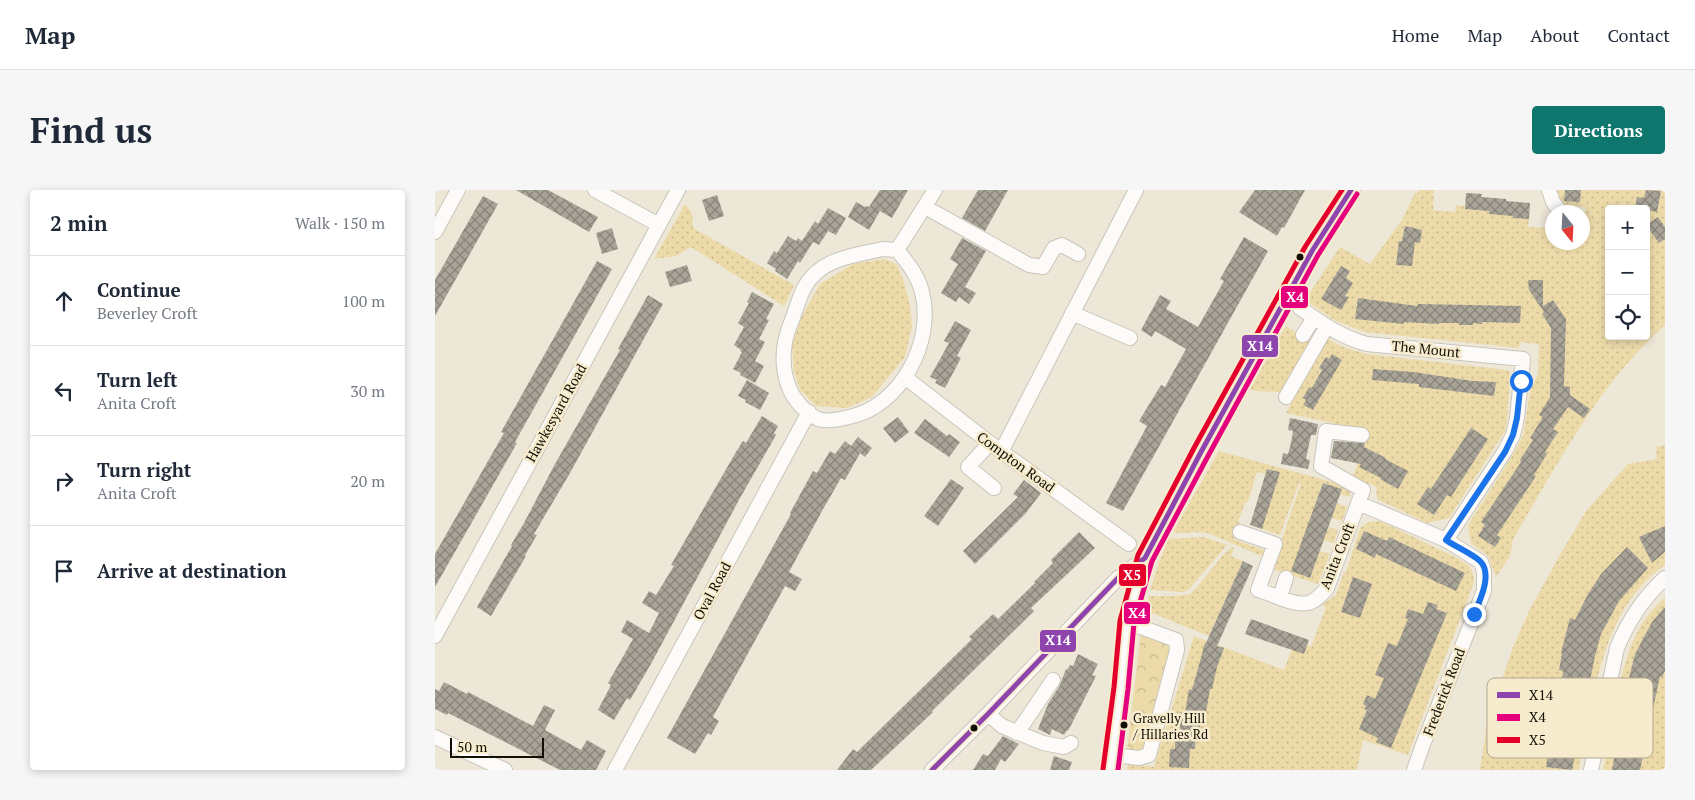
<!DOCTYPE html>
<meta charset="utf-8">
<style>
:root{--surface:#fff;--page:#f6f6f7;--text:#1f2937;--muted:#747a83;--line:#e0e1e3;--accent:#0f766e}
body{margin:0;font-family:"PT Serif",serif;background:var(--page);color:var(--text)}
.controls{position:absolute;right:15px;top:15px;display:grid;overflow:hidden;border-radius:5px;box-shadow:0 2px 8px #0003}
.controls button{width:45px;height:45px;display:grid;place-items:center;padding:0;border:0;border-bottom:1px solid var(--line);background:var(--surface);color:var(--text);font:25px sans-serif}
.compass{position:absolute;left:1110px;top:15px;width:45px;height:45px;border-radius:50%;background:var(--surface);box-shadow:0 2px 8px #0003;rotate:162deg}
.scale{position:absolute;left:15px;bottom:12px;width:94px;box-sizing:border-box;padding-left:5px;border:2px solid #130f05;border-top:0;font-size:14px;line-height:18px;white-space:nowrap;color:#130f05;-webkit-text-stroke:4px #f7ebcd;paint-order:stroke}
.stop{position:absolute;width:15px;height:15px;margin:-11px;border:4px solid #1a73e8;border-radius:50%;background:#fff}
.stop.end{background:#1a73e8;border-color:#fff;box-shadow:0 1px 5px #0008}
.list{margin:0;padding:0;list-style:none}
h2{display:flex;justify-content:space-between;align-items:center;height:65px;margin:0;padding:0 20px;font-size:21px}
h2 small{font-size:16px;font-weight:400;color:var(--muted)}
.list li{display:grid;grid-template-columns:32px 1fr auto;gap:15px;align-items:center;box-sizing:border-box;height:90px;padding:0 20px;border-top:1px solid var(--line)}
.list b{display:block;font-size:19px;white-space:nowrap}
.list p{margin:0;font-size:16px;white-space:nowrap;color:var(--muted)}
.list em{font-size:16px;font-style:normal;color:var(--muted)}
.icon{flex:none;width:28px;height:28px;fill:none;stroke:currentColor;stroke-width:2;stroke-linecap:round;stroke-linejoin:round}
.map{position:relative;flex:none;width:1230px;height:580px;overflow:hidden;border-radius:5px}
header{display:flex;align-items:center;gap:30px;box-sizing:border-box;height:70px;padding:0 25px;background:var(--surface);border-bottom:1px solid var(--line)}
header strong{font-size:24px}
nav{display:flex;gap:28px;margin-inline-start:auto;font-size:18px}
.intro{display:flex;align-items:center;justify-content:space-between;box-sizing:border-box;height:120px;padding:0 30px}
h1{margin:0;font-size:35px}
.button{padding:12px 22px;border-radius:5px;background:var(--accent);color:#fff;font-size:18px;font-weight:700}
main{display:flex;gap:30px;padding:0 30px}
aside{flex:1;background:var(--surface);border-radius:5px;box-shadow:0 2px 8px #0003}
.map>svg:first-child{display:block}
.grass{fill:url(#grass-dots);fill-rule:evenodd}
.forest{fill:url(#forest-crowns)}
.building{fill:url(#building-cross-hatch)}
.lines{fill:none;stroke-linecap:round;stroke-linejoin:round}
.minor-casing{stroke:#cac5b9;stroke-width:16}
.major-casing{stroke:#cac5b9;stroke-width:20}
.minor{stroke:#fcfbf9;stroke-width:14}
.major{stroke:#fcfbf9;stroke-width:18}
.bus-1-casing{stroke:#f7ebcd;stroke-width:9}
.bus-2-casing{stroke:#f7ebcd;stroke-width:9}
.bus-3-casing{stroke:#f7ebcd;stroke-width:9}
.bus-1{stroke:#8e44ad;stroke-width:5}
.bus-2{stroke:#e5007d;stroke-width:5}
.bus-3{stroke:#e4002b;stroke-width:5}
.route{stroke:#1a73e8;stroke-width:6}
.bus-dot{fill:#130f05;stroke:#f7ebcd;stroke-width:2}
.labels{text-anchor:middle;stroke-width:5;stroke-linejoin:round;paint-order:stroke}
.bus-label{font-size:13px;fill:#130f05;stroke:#f7ebcd;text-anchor:start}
.street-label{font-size:14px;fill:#130f05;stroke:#f7ebcd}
.key{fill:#f7ebcd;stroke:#b3a991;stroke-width:1}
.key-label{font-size:14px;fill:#130f05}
.line-badge{stroke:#f7ebcd;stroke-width:2}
.badge-label{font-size:14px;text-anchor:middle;font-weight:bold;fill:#fff}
</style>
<header>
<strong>Map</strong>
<nav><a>Home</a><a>Map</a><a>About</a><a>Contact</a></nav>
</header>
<div class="intro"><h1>Find us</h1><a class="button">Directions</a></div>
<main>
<aside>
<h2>2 min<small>Walk · 150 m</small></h2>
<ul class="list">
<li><svg class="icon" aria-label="ahead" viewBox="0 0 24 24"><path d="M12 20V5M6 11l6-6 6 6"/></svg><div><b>Continue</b><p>Beverley Croft</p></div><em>100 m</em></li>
<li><svg class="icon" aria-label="left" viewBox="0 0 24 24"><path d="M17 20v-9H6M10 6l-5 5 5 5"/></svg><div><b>Turn left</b><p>Anita Croft</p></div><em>30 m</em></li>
<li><svg class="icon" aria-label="right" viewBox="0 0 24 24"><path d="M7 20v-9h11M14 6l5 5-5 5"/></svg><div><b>Turn right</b><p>Anita Croft</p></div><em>20 m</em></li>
<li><svg class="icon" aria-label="arrive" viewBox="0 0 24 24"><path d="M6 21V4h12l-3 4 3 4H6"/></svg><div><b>Arrive at destination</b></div></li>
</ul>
</aside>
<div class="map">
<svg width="1230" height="580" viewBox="0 0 1230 580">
<defs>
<pattern id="grass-dots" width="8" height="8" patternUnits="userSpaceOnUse" patternTransform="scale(1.25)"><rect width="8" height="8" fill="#ecdaa9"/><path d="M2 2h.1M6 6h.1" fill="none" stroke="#caba90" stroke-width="1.8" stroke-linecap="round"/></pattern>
<pattern id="forest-crowns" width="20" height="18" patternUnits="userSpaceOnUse" patternTransform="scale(1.25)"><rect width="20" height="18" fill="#ecdaa9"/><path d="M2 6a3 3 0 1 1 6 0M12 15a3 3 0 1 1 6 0" fill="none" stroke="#caba90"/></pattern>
<pattern id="building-cross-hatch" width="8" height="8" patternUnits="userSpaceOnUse" patternTransform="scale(1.25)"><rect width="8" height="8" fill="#a9a498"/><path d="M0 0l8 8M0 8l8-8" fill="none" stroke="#88847a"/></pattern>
</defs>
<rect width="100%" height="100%" fill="#ede7d7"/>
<!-- grass -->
<path class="grass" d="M984,0H999L998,20L1020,22L1021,15L1030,16V19L1070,20L1094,29L1093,37L1117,38L1118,52H1148V22H1145H1150L1151,17L1130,16L1123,8V0H1230V135C1164,193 1123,274 1078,349L1075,366L1061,387L1053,366L1036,353L1033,335L1076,268L1088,246L1095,201L1103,184L1104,154L1085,152L1084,158L930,142L901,131L870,110L905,57L935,74L967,30L980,3H983ZM1174,19H1211V146H1174Z
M250,14L257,23L258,38L359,95L349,116L256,57L241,66L219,69Z
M449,69L462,74L469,92L475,115L477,137L470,167L437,207L412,218L381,216L365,200L359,181L357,155L367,126L385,94L418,74Z
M851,136L877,153L846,202L820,201L815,199Z
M891,148L910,158L932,164L1072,180L1075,182L1072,231L1070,241L1014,328L992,333L942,309L941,297L918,286L934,241L851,223Z
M1230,255V375C1165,420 1159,509 1144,580H1045L1052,534L1078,457L1096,417L1126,363L1151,321L1193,274L1222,269L1221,257Z
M784,261L908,295L915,299V307L905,304L906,299L888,293L881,312L900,318L902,313L912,317L907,331L897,328L898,322L873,335L892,341L894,337L903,340L899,353L889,350L883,364L885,361L895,364L883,394L837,379L866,293H864L845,345L827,339L844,282L832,279L831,284L822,282L813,311L810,313L803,332L805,333L798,349L831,361L829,367L775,344C762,340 750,345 738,342Z
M945,331L1022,368L1033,375L1037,380L1039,390L1038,395L973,565L928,550L922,580H692L693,574L719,577L759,446L849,480L857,459L869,464L872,455L876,457L891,417L886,415L901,405L909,382H911L925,338L934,332Z
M769,347L792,355L754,399L748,402L715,400L724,372L734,349Z
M797,357L799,358L796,366L808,371L774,446L712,421L714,406H741L755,404L762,397L787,366Z
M1230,407V580H1168C1178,536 1182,479 1204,439C1210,427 1220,417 1230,407Z"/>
<!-- forest -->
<path class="forest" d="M706,441L737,453L709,561H692Z"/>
<!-- building -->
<path class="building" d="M81,0H113L163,27L154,42Z
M445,0H473L457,28L445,21L434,40L413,27L421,12L430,17L431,16L434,17Z
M543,0H573L550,41L527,28Z
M820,0H870L849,38L847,37L842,46L804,22Z
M1130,0H1146L1145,12L1129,11Z
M1211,0L1226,1L1222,22L1211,20V19L1200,18L1202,7L1209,8Z
M1031,3L1047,4L1046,7L1071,9V11L1095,13L1094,29L1078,28V26L1054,24V21L1030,19Z
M282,5L289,26L274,31L267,10Z
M48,6L63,14L0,126V90Z
M393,18L411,28L401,45L393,41L384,55L378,52L365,73L363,71L352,89L340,81L341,79L332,73L339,61L342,63L353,46L361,51L363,48L367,51L380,31L383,34Z
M1223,27L1230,37V49L1224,53L1211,35Z
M970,36L987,40L985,53L980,52L977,76L961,75L964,51H967Z
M177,38L183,59L167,64L161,43Z
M809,47L833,61L688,321L671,313L712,236L704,231L726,195L730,197L751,159L720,141L717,147L706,140L725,105L736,111L731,119L763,137L789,91L785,89Z
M527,48L551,61L530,97L541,103L534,114L524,107L521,112L506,103L523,74L515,69Z
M162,71L177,79L80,252L82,253L0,397V364L69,243L66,242Z
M252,75L257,91L235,97L230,82Z
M906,76L915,81L911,88L918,93L910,106L914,107L906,120L886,109Z
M1093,90H1108V116L1118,110L1131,129L1129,196L1135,197V205L1155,219L1149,228L1133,217L1118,239L1123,242L1110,262L1112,264L1099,285L1101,286L1062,345L1066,348L1060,357L1043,346L1050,335L1046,332L1086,272L1085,270L1098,250L1095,248L1108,227L1104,225L1115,207L1116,138L1107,124L1109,122L1094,100Z
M317,102L339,114L331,129L334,130L324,149L330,152L320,171L329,176L320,193L305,185L306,183L298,179L307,162L305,161L306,160L299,155L309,137L303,133L314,113L312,112Z
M213,105L228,114L135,283L99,344L102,345L90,365L91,366L56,426L42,417L77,356L76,355L89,333L120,274L185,160L183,159Z
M923,108L982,116L983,114L1086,116L1085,133L1047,132V134L1038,133V135H1024V133H1004V134L969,132V134L920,129Z
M520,131L536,140L522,166L526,168L510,198L500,193L502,190L495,187L514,153L509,151Z
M897,164L907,170L878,220L868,215L871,210L868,208L874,197L877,198L887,180L884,178L891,167L894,169Z
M938,179L978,182L1038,191L1061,192L1059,206L984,197V194L937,190Z
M312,190L334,203L325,220L310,212L311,210L303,206Z
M327,226L343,236L339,243L341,245L305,308L217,472L195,510L192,508L179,530L163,520L176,495L173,493L198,449L186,442L192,430L214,443L224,423L207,413L214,401L221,405L239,376L236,375L301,262L308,251L311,253Z
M463,227L474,242L460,253L448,238Z
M855,228L883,234L881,245H876L871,269L875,270L873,279L846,274L848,263L853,264L856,253L858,241L853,240Z
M490,229L512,246L514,244L525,252L514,267L479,243Z
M1036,238L1053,249L1016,307L1012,305L999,325L982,314L993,297L996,299Z
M423,247L437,258L430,267L425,263L410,290L406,288L387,321L354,382L367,389L360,401L350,396L278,527L284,531L276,545L273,543L260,564L232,548L356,324L355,323L378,281L382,283L395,261L400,264L410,251L416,256Z
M899,251L930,253L929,257L951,268L950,269L973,281L963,299L945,289L946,288L924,277L926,274L896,268Z
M832,279L845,282L827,339L815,335Z
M516,289L529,298L503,336L489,326Z
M589,290L606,303L591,323L540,374L528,361L583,307L578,304Z
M888,293L907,299L875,388L856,381Z
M1230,336V362L1217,373L1204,347Z
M929,341L952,351L954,347L1030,383L1021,401L941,364L940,368L921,359Z
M644,342L660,358L596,418L599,421L497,521L498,522L436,580H402L418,559L422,562L537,449L534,447L558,424L563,429L600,393L599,392L618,373L616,370Z
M1192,357L1213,378L1184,411L1166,444L1160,466L1137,580L1111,577L1114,557L1109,556L1118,511L1122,512L1128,483V481L1124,480L1127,463H1126L1135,428L1140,430L1152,406L1166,384Z
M808,371L818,376L782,456L789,458L782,477L777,499H775L771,522L766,521L765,541H761L760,559H755L754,578L734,577L735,559H740V541H745V522L750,523L754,499L757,500L770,453H771Z
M918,387L937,394L925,428L906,422Z
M993,412L1003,415L1001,419L1012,423L956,558L941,552L943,548L924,539L932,520L929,519L931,516L928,514L932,505L940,509L949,488L940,485L953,453L962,456L973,429L970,428L973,419L988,424Z
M1230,417V481L1227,487L1225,486L1205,580H1177L1193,492L1200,464L1217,432Z
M816,429L874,450L869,464L810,444Z
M643,464L663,474L657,485L661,486L633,541L632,540L629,545L617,539L615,545L603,539L613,514L625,495L631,479L632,480L635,475L638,476Z
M9,492L32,504L33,502L98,536L109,515L120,520L110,540L146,560L152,550L171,561L161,580H125L13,523L12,525L0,519V499L4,501Z
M568,546L584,554L570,572L566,569L560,580H538L548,564L553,566Z
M619,566L637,572L634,580H615Z"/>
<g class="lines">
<defs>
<path id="minor" d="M160,0L224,35
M1114,0L1118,12L1124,20
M490,17L594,75L608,77L619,58L627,55L643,64
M0,42L23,0
M448,59L462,60C473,73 483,86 487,102C500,152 465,217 414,227C406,229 391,232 383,229C372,224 360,211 355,200C345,176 347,153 357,130C361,120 364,108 369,98C385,68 418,66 448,59Z
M462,60L500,0
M865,118C885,132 907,148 932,154L1088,169L1082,228L1078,245L1070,261L1011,350
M637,123L695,148
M868,145L879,128
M471,188L555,253L694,354
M851,207L892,136
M555,253L533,277L559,298
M566,262L701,0
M923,313L1011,350L1046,372L1049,381V401L987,557L979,580
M805,342L840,354L823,400C838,404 858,416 873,413C881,411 887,404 892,398L928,300L886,276L891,241L927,245
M845,407L851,388
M0,446L243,0
M553,524L567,536L608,553L629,557L636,553
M582,543L618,490
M0,547L70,580
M677,565L704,568L714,565L742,460L741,450L692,432
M180,580L374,222
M497,580L553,524L683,388L710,368
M1156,580L1182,458C1193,431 1208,408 1230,388"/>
<path id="major" d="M675,580L686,498L692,432L710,368L766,262L877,61L916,0"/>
</defs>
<!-- minor casing -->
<use href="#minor" class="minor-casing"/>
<!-- major casing -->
<use href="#major" class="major-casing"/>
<!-- minor -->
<use href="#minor" class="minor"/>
<!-- major -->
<use href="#major" class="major"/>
<defs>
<path id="bus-1" d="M497,580L553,524L683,388L710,368L766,262L877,61L916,0"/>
<path id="bus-2" d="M683,580L693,499L699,433L717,371L773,266L883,65L922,4"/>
<path id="bus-3" d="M668,579L679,497L685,431L703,365L759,258L870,57L907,0"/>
</defs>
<!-- bus-1 casing -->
<use href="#bus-1" class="bus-1-casing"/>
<!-- bus-2 casing -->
<use href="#bus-2" class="bus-2-casing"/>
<!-- bus-3 casing -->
<use href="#bus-3" class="bus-3-casing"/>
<!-- bus-1 -->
<use href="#bus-1" class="bus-1"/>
<!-- bus-2 -->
<use href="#bus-2" class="bus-2"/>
<!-- bus-3 -->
<use href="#bus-3" class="bus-3"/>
</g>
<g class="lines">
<!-- route -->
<path class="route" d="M1039,424C1045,410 1058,384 1045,371C1036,363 1021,357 1011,350L1070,262L1078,245L1082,228L1086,191"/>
</g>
<!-- markers -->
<g class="bus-dot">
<circle cx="865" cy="67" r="4.5"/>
<circle cx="689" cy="535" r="4.5"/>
<circle cx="539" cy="538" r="4.5"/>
</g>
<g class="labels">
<!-- bus labels -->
<g class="bus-label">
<text x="698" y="533">Gravelly Hill<tspan x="698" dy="16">/ Hillaries Rd</tspan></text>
</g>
<!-- street labels -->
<g class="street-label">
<text transform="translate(991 159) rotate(6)" y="5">The Mount</text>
<text transform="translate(121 223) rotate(-61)" y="5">Hawkesyard Road</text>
<text transform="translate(581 272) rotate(36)" y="5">Compton Road</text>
<text transform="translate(902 366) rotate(-68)" y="5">Anita Croft</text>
<text transform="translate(277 401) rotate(-62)" y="5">Oval Road</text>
<text transform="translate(1009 502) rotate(-69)" y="5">Frederick Road</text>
</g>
</g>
<!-- legend -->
<rect x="1052" y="488" width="166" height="80" rx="8" class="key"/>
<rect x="1062" y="502" width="23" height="6" fill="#8e44ad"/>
<rect x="1062" y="524" width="23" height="7" fill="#e5007d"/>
<rect x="1062" y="547" width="23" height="6" fill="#e4002b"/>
<g class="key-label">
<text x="1094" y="510">X14</text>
<text x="1094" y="532">X4</text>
<text x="1094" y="555">X5</text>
</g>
<g class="line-badge">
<rect x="845" y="95" width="29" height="24" rx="5" fill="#e5007d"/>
<rect x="806" y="144" width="38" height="24" rx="5" fill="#8e44ad"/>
<rect x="683" y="373" width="29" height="24" rx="5" fill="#e4002b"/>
<rect x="688" y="411" width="28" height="24" rx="5" fill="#e5007d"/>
<rect x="604" y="439" width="38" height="24" rx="5" fill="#8e44ad"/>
</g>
<g class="badge-label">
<text x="860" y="112">X4</text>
<text x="825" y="161">X14</text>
<text x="697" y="390">X5</text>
<text x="702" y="428">X4</text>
<text x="623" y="455">X14</text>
</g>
</svg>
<div class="controls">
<button>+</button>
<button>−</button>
<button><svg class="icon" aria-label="locate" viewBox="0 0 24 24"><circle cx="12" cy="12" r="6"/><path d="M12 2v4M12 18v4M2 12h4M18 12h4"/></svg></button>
</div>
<svg class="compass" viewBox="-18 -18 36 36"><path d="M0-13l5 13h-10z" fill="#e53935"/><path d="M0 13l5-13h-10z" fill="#747a83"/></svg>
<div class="scale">50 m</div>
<div class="stop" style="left:1086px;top:191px"></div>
<div class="stop end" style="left:1039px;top:424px"></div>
</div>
</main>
